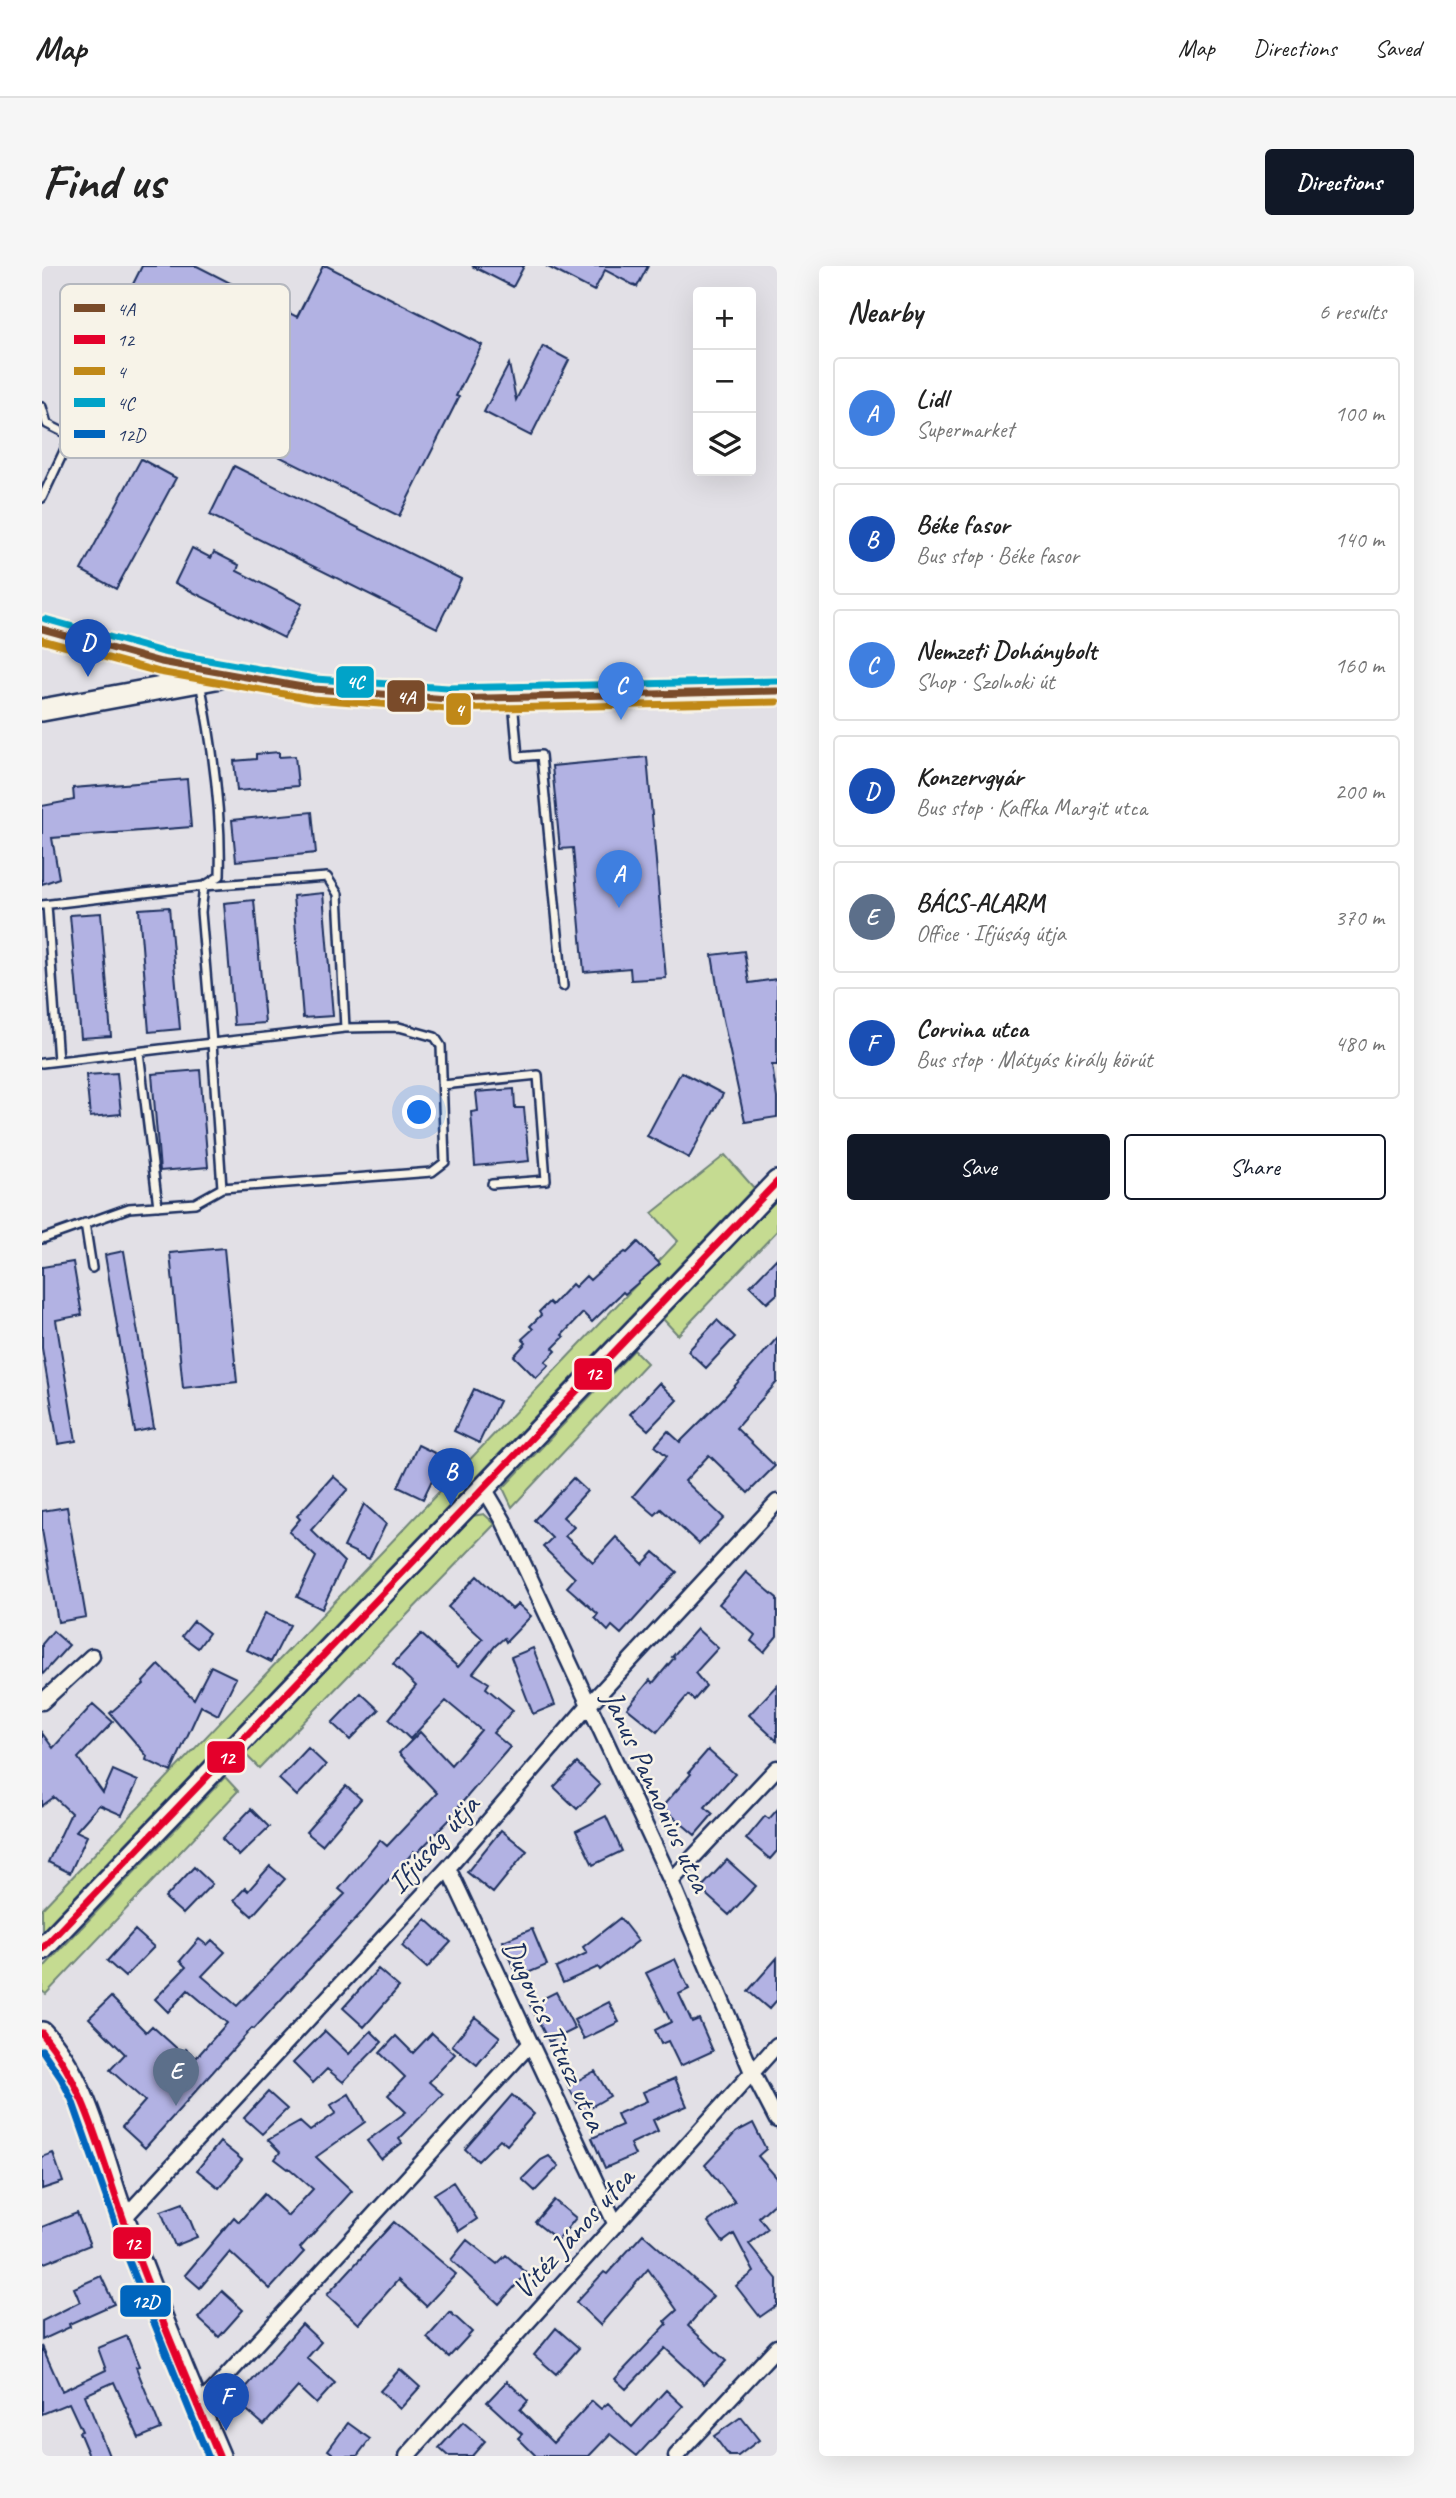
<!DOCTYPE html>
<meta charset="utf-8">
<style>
:root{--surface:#fff;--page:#f6f6f6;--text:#222;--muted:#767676;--line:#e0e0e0;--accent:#111827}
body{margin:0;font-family:Caveat,sans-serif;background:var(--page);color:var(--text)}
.controls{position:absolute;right:21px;top:21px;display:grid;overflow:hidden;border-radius:7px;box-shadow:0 7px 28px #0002}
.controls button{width:63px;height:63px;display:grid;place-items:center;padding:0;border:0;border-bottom:2px solid var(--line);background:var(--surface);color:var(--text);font:35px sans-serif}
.you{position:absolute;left:378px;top:847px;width:24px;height:24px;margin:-18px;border:5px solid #fff;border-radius:50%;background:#1a73e8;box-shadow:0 0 0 10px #1a73e833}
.badge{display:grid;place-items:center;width:46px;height:46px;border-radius:50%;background:var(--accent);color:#fff;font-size:23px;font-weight:700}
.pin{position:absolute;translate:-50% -58px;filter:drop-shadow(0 2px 4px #0008)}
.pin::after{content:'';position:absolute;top:37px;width:24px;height:21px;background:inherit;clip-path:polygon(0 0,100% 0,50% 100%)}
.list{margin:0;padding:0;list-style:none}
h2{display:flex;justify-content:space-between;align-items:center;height:91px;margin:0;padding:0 28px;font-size:30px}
h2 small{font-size:23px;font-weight:400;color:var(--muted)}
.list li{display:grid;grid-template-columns:46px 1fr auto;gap:21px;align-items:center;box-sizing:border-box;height:112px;margin:0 14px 14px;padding:0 14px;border:2px solid var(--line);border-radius:7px}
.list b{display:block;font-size:26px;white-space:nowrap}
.list p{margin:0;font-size:23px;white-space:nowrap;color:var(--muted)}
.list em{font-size:23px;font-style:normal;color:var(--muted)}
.actions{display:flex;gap:14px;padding:21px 28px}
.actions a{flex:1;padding:16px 0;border:2px solid var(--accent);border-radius:7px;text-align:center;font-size:24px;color:var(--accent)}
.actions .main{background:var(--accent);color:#fff}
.icon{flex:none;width:38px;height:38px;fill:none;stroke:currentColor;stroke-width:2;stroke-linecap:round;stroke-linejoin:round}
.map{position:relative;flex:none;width:735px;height:2190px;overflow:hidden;border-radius:7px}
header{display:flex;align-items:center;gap:42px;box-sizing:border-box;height:98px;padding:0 35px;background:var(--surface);border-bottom:2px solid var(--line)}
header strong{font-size:33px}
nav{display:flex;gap:38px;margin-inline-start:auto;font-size:24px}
.intro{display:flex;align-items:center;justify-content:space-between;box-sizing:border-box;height:168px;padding:0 42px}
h1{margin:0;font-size:49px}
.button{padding:18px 32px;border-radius:7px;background:var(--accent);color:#fff;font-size:24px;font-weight:700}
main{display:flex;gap:42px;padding:0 42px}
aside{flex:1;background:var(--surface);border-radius:7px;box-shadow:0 7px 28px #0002}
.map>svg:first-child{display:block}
.green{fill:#c5db91;stroke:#708578;stroke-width:2}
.building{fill:#b2b2e3;stroke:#1b2f5e;stroke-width:2}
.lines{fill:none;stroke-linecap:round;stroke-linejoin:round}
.lane-casing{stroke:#1b2f5e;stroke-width:12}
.street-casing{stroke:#1b2f5e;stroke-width:19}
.secondary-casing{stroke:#1b2f5e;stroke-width:26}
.lane{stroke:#f7f3e8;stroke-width:7}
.street{stroke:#f7f3e8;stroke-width:14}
.secondary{stroke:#f7f3e8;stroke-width:21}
.bus-1-casing{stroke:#f7f3e8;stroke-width:12}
.bus-2-casing{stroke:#f7f3e8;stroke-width:12}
.bus-3-casing{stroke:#f7f3e8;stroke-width:12}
.bus-4-casing{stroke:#f7f3e8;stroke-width:12}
.bus-5-casing{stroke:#f7f3e8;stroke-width:12}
.bus-1{stroke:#7a4b2a;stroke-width:7}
.bus-2{stroke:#e4002b;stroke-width:7}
.bus-3{stroke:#c08818;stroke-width:7}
.bus-4{stroke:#01a3c8;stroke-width:7}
.bus-5{stroke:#0065bd;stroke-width:7}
.labels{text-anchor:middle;stroke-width:5;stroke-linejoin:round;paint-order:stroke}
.street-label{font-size:30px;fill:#1b2f5e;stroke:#f7f3e8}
.key{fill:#f7f3e8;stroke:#b5b8bf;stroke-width:2}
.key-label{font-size:19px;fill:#1b2f5e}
.line-badge{stroke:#f7f3e8;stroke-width:2.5}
.badge-label{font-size:19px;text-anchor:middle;font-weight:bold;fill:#fff}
</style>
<header>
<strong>Map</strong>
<nav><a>Map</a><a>Directions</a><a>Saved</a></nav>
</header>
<div class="intro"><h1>Find us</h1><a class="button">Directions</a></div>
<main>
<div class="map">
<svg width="735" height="2190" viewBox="0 0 735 2190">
<rect width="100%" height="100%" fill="#e2e0e6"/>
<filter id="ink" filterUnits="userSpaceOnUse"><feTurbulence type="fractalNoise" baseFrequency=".0143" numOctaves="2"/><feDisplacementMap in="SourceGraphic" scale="14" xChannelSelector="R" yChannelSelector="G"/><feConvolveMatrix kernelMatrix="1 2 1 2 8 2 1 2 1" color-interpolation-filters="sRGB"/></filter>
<g filter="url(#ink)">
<!-- green -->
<path class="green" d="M683,889L712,922L0,1665V1643L636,975L610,947Z
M735,933V965L636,1069L621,1053Z
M592,1084L605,1097L470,1241L461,1222Z
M442,1248L453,1258L217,1502L202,1487L430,1250Z
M183,1511L196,1525L4,1728L0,1725V1703Z"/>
<!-- building -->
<path class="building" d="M100,0H155L255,51L281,0H285L440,79L414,130L417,131L357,250L174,159L170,166L48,104Z
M430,0H482L471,21Z
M504,0H606L595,21L563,4L552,25Z
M501,80L527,94L489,170L442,146L467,98L474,134Z
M99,193L134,212L74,323L39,304Z
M192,200L419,313L395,362L168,249Z
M150,282L169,292L172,286L197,299L195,305L260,338L242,372L133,317Z
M237,486V491L253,490L256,520L195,525L192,495L214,493V488Z
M605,491L624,712L589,714L588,702L542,706L531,582L518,583L510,500Z
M145,513L149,561L10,572L17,612L0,618V540L32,534L31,522Z
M270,546L274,587L194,595L190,554Z
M281,627L291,750L261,752L251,630Z
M212,634L223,757L192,759L182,637Z
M127,641L138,763L107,766L97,643Z
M59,647L69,770L39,772L28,649Z
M702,685L707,717L735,713V799H730L735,832V851L703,856L680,749L670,689Z
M158,804L166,901L118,905L110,808Z
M639,806L681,828L647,892L605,870Z
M75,807L79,848L48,851L44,809Z
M472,823L473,842H482L487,895L433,900L429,846L436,845L434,826Z
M596,976L618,998L583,1028L581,1026L550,1056L541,1047L520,1069L522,1071L511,1082L514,1085L503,1096L507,1099L494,1112L472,1090L484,1077L480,1073L491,1063L488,1060L499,1049L497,1046L507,1036L510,1039L530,1018L533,1021L544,1010L548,1014L559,1004L583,986L585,987Z
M182,982L195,1116L141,1122L128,987Z
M82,985L112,1162L93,1166L63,989Z
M735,992V1028L725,1037L708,1020Z
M31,996L40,1049L14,1054L34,1175L16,1178L0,1082V1001Z
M675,1054L693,1071L664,1102L646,1085Z
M735,1072V1116L694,1162L733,1200L706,1227L667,1189L643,1215L682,1252L657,1278L619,1243L613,1249L591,1230L625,1190L613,1180L626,1165L638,1176L682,1132Z
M617,1117L635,1134L606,1164L588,1148Z
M432,1123L457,1135L437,1177L412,1165Z
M376,1179L401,1191L381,1233L356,1221Z
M291,1210L306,1223L269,1264L302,1296L280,1343L255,1331L274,1291L247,1266L258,1253L255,1250Z
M531,1212L545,1225L521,1251L532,1261L523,1270L551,1296L574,1271L601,1298L612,1286L635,1306L579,1368L570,1360L566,1365L553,1352L556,1348L525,1321L533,1312L501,1281L510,1272L492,1254Z
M322,1238L344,1258L327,1293L302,1281Z
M25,1241L44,1351L16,1356L0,1264V1245Z
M704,1306L735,1332V1370L722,1386L709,1375L713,1369L677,1338Z
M435,1310L470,1343L476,1338L489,1350L464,1376L462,1372L453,1380L431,1407L447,1417L444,1422L471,1444L451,1467L468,1481L417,1540L419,1542L375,1587L372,1585L320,1646L234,1739L212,1763L210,1762L103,1882L80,1861L103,1835L68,1804L83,1788L47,1752L69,1731L104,1766L110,1760L141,1788L144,1783L154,1792L185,1757L146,1724L126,1746L113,1733L144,1701L138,1695L157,1673L165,1679L170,1674L183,1686L160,1710L195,1740L303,1628L297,1623L338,1574L345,1580L395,1527L357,1487L378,1466L409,1499L439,1464L404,1435L368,1473L347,1453L374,1420L351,1398L379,1368L416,1401L441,1373L406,1341Z
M223,1347L248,1359L229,1396L205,1384Z
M152,1355L167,1367L156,1382L140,1370Z
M655,1363L676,1382L653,1407L664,1420L652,1434L646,1429L615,1466L585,1442L608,1414L611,1417L632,1392L630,1391Z
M11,1365L27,1379L0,1409V1378Z
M491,1382L513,1439L491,1448L469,1391Z
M117,1399L152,1433L169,1400L194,1412L176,1449L159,1440L129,1506L104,1494L105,1490L68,1447L102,1418L101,1416Z
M735,1419V1475L707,1449Z
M319,1427L337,1444L308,1474L290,1457Z
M51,1438L71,1456L36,1492L61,1527L71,1504L96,1515L80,1549L57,1539L34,1565L45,1570L28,1607L6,1596L29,1547L12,1531L0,1540V1467L11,1482Z
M266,1482L284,1499L255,1530L237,1513Z
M666,1484L693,1508L663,1541L671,1548L653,1569L620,1541L649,1508L647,1506Z
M535,1497L558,1519L535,1543L512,1521Z
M304,1520L319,1533L280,1579L264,1566Z
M209,1543L227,1561L197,1590L180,1573Z
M735,1544V1585L728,1593L704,1573L723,1550L727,1553Z
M564,1550L580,1585L551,1599L534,1565Z
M459,1564L485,1585L451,1627L425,1606Z
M685,1594L714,1620L687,1649L658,1623Z
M228,1600L243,1613L210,1650L192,1634L203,1622L206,1625Z
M152,1601L170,1618L141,1648L123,1632Z
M578,1652L596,1675L558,1704L556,1701L521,1717L514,1702L545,1687L541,1681Z
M384,1653L409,1676L385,1702L360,1680Z
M490,1663L505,1699L476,1711L461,1675Z
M93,1664L112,1681L83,1711L65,1695Z
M735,1692V1734L727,1743L706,1725Z
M633,1693L647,1723L637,1728L650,1756L657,1753L671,1785L638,1800L626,1775L619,1778L613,1764L629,1756L604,1707Z
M336,1703L357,1721L322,1761L301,1742Z
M514,1726L533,1763L507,1776L488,1739Z
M567,1736L577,1756L542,1773L532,1754Z
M433,1751L458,1771L435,1799L410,1779Z
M283,1765L307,1788L329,1765L340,1776L301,1816L285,1803L271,1817L251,1797Z
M390,1767L413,1788L387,1816L401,1828L357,1873L360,1877L339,1893L325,1875L364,1846L346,1829L363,1811L338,1787L354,1770L371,1787Z
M553,1805L568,1830L540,1846L526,1820Z
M633,1812L645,1840L611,1854L616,1865L588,1878L593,1889L563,1902L550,1872L580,1859L575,1848L605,1835L601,1826Z
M226,1826L245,1843L220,1868L202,1852Z
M307,1828L323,1856L274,1891L310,1925L258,1982L262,1986L228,2023L188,1986L158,2022L143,2009L192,1951L197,1956L222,1928L246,1950L271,1923L247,1902L246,1903L233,1893L238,1886L226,1874L258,1856L268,1865L294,1847L289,1839Z
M470,1829L492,1848L465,1879L458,1873L436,1895L423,1883Z
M711,1857L724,1883L716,1890L735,1912V1935L717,1951L726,1963L707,1978L735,2013V2039L718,2051L694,2020L712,2006L692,1968L681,1976L666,1956L693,1936L663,1899L694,1866Z
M178,1876L200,1894L177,1922L155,1904Z
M11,1887L21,1916L0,1923V1891Z
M507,1890L517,1900L493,1925L480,1913L499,1894Z
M411,1916L435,1953L417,1965L392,1928Z
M512,1934L534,1952L516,1974L493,1956Z
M141,1937L155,1971L133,1980L119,1945Z
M35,1947L48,1979L0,1998V1961Z
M352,1956L414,2008L384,2040L356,2014L317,2058L285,2029Z
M601,1968L671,2030L646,2060L684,2095L662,2118L623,2082L584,2123L573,2113L625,2058L623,2055L635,2044L606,2003L558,2059L534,2036L562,2006L565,2008Z
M425,1974L455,1998L464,1989L485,2007L457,2038L409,1994Z
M59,2010L72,2038L27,2058L28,2061L0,2074V2055L38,2036L32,2022Z
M180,2025L201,2044L177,2071L156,2052Z
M408,2046L430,2066L407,2091L385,2072Z
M260,2058L279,2076L265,2092L293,2117L274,2138L256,2121L222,2159L193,2134Z
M514,2062L537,2082L514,2108L492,2089Z
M85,2070L97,2100L94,2101L119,2163L97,2172L72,2116L43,2129L67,2190H47L37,2166L40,2165L27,2137L0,2148V2080L20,2125L64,2104L56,2082Z
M358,2103L378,2121L358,2143L338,2125Z
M465,2115L486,2135L478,2144L511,2177L550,2135L559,2143L566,2137L590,2161L624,2124L641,2140L595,2190L568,2168L547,2190H494L476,2172L480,2168L445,2136Z
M699,2151L717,2174L696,2190H687L672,2170Z
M421,2156L443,2175L430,2190H406L397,2182Z
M306,2157L328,2173L315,2190H294L286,2184Z"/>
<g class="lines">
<defs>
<path id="lane" d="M0,141L5,158L29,170L0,232
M471,435L476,491L499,489L521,720
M0,639L162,620L285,611L296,628L303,762
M5,639L16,795
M97,786L116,940
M0,797L170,777L180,922L390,906L403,896L399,780L393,771L357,761L303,762L170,777L159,646L162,620L178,610C180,549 170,476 158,416
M401,819L496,809L504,914L450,918
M43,957L50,1002
M0,973L87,942L153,937L180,922"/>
<path id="street" d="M442,1222L461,1254L629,1615L710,1806L735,1854
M0,1436L50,1390
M406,1602L574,1959
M629,1615L735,1502
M82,1952L406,1602L546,1440L735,1236
M155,2139L170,2126L488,1778
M365,2190L735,1779
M634,2190L735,2081"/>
<path id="secondary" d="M0,363L119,396L272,423L406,433L735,425
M0,444L179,411
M0,1683L735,916
M0,1767C45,1814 59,1891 81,1951C111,2032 143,2111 177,2190"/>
</defs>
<!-- lane casing -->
<use href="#lane" class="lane-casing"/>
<!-- street casing -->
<use href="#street" class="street-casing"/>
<!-- secondary casing -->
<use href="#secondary" class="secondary-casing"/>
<!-- lane -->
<use href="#lane" class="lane"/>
<!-- street -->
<use href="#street" class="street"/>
<!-- secondary -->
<use href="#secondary" class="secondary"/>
<defs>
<path id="bus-1" d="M0,363L119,396L272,423L406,433L735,425"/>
<path id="bus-2" d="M0,1683L735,916
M0,1767C44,1821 58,1887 81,1952C110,2032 143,2111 177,2190"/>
<path id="bus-3" d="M0,374L117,406L271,433L406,443L735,436"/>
<path id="bus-4" d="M3,353L121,386L273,413L406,422L735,415"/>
<path id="bus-5" d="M0,1784L19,1812L30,1834L83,1985L166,2190"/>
</defs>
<!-- bus-1 casing -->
<use href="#bus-1" class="bus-1-casing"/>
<!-- bus-2 casing -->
<use href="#bus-2" class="bus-2-casing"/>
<!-- bus-3 casing -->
<use href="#bus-3" class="bus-3-casing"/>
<!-- bus-4 casing -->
<use href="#bus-4" class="bus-4-casing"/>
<!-- bus-5 casing -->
<use href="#bus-5" class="bus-5-casing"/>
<!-- bus-1 -->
<use href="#bus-1" class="bus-1"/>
<!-- bus-2 -->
<use href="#bus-2" class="bus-2"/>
<!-- bus-3 -->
<use href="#bus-3" class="bus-3"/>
<!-- bus-4 -->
<use href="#bus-4" class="bus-4"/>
<!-- bus-5 -->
<use href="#bus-5" class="bus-5"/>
</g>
</g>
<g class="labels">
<!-- street labels -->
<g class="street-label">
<text transform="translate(615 1525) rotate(65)" y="10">Janus Pannonius utca</text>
<text transform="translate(391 1578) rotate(-48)" y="10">Ifjúság útja</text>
<text transform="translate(513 1769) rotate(65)" y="10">Dugovics Titusz utca</text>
<text transform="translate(531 1967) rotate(-48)" y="10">Vitéz János utca</text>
</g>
</g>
<!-- legend -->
<rect x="18" y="18" width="230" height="174" rx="10" class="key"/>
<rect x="32" y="38" width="31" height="8" fill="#7a4b2a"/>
<rect x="32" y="69" width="31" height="9" fill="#e4002b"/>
<rect x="32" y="101" width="31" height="8" fill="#c08818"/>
<rect x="32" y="132" width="31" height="9" fill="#01a3c8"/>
<rect x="32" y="164" width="31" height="8" fill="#0065bd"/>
<g class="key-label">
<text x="75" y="49">4A</text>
<text x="75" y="80">12</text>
<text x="75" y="112">4</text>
<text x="75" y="143">4C</text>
<text x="75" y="175">12D</text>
</g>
<g class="line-badge">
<rect x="293" y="399" width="40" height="34" rx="7" fill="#01a3c8"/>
<rect x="344" y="413" width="40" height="34" rx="7" fill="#7a4b2a"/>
<rect x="403" y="426" width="27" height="34" rx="7" fill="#c08818"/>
<rect x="531" y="1091" width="40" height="34" rx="7" fill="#e4002b"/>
<rect x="164" y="1474" width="40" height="34" rx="7" fill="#e4002b"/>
<rect x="70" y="1960" width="40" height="34" rx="7" fill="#e4002b"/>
<rect x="77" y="2018" width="53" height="34" rx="7" fill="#0065bd"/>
</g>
<g class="badge-label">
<text x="313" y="422">4C</text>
<text x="364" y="437">4A</text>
<text x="417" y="450">4</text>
<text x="551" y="1114">12</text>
<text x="184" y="1498">12</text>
<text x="90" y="1984">12</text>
<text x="103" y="2042">12D</text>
</g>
</svg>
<div class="controls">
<button>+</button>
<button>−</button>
<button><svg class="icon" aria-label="layers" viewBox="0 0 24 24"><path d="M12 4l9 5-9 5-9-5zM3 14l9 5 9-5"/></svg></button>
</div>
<div class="you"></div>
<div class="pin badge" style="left:577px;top:642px;background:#3f7fe0">A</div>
<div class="pin badge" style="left:409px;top:1240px;background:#1a4fb4">B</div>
<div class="pin badge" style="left:579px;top:454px;background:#3f7fe0">C</div>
<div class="pin badge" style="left:46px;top:411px;background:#1a4fb4">D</div>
<div class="pin badge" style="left:134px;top:1840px;background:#5c6f8a">E</div>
<div class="pin badge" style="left:184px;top:2165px;background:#1a4fb4">F</div>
</div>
<aside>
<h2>Nearby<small>6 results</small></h2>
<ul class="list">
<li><span class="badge" style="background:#3f7fe0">A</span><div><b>Lidl</b><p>Supermarket</p></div><em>100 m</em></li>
<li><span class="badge" style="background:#1a4fb4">B</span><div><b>Béke fasor</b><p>Bus stop · Béke fasor</p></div><em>140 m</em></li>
<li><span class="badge" style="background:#3f7fe0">C</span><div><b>Nemzeti Dohánybolt</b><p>Shop · Szolnoki út</p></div><em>160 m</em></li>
<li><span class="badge" style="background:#1a4fb4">D</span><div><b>Konzervgyár</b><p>Bus stop · Kaffka Margit utca</p></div><em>200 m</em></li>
<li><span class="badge" style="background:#5c6f8a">E</span><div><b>BÁCS-ALARM</b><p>Office · Ifjúság útja</p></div><em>370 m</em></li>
<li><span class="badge" style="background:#1a4fb4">F</span><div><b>Corvina utca</b><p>Bus stop · Mátyás király körút</p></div><em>480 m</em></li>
</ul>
<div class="actions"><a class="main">Save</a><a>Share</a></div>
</aside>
</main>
